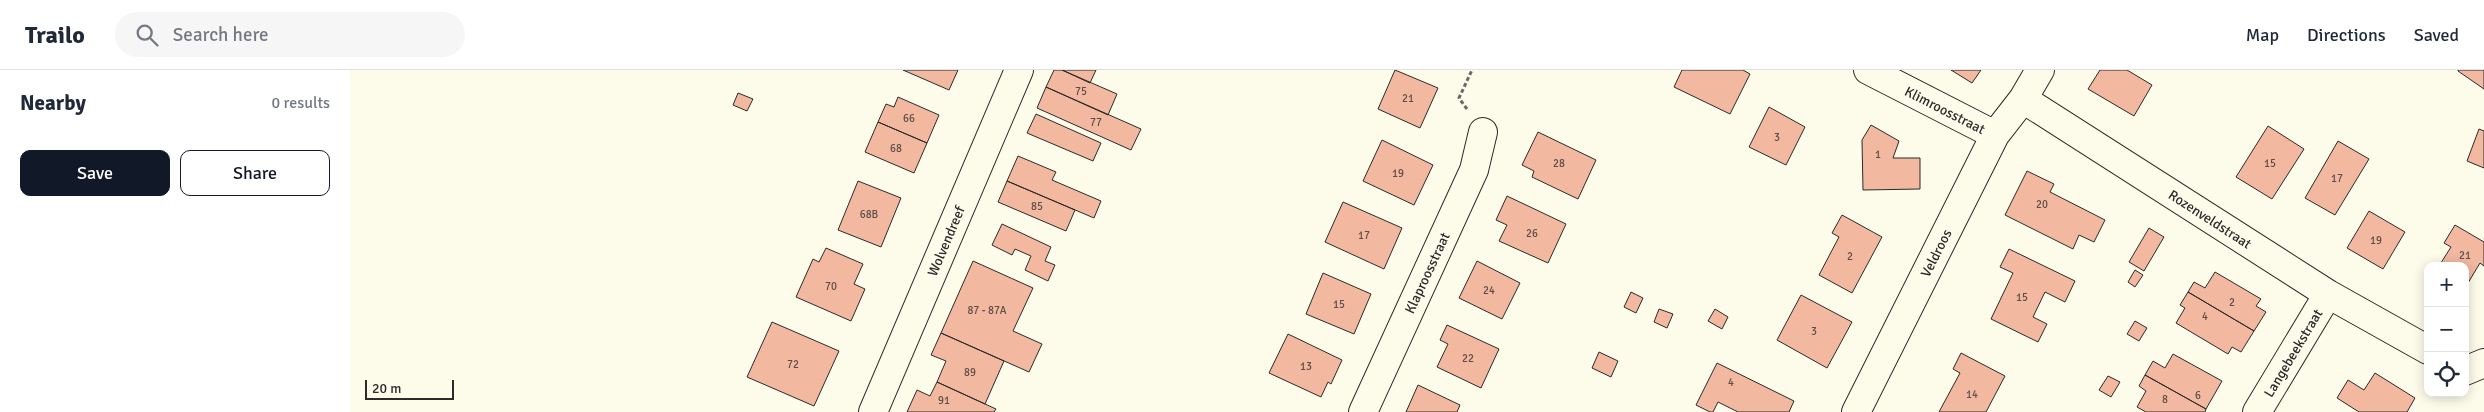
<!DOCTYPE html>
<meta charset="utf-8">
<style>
:root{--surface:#fff;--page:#f6f6f7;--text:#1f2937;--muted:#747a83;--line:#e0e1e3;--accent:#111827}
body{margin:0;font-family:Signika,sans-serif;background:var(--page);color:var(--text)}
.controls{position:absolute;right:15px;bottom:15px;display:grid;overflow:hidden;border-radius:10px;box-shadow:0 2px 12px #0003}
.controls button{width:45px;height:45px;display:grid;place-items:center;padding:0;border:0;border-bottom:1px solid var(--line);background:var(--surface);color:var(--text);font:25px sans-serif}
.scale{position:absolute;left:15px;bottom:12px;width:89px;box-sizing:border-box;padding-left:5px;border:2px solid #2b2b2b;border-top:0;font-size:14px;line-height:18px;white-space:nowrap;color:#2b2b2b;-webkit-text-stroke:4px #fdfbea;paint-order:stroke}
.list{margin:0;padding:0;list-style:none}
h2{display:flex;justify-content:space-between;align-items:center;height:65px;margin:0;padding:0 20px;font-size:21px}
h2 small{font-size:16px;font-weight:400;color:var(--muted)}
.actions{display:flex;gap:10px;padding:15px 20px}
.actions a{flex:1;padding:11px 0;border:1px solid var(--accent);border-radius:10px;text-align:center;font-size:18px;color:var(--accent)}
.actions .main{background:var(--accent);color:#fff}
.icon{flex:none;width:28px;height:28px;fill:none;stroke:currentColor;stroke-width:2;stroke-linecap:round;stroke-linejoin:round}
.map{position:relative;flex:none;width:2134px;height:342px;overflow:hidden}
header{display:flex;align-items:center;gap:30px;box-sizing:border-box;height:70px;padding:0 25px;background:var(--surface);border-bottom:1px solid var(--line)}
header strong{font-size:24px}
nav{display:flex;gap:28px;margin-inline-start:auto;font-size:18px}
.search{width:350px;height:45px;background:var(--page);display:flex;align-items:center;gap:12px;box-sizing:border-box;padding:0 18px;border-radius:28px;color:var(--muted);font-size:19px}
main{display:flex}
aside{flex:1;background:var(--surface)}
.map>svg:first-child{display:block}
.building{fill:#f2b8a0;stroke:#2b2b2b}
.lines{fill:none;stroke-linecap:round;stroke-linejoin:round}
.minor-casing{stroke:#2b2b2b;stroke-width:30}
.path{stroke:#6a6964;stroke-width:3;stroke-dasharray:4 2.5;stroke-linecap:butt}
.minor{stroke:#fdfbea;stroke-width:28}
.labels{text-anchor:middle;stroke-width:4;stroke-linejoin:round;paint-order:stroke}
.number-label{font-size:11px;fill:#5d4e48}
.street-label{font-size:14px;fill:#2b2b2b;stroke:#fdfbea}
</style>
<header>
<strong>Trailo</strong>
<div class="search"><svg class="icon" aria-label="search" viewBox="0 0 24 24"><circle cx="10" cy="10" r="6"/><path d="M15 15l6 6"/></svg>Search here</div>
<nav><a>Map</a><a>Directions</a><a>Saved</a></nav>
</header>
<main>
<aside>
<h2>Nearby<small>0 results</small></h2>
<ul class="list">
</ul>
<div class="actions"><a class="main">Save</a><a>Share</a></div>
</aside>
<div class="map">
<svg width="2134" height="342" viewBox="0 0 2134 342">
<rect width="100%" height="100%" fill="#fdfbea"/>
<!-- building -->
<path class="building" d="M553,0H608L599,20Z
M704,0H712L767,24L758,45L696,17Z
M712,0H746L740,13Z
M1045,0L1088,18L1070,58L1028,39Z
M1332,0H1393L1400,4L1380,44L1324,17Z
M1601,0H1631L1622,13Z
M1750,0H1777L1802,15L1784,46L1738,19Z
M2134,0V19L2108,1V0Z
M696,17L791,59L781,80L687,38Z
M388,23L403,29L397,41L383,35Z
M548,27L589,45L577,73L528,52L536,34L544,37Z
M1419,37L1455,57L1436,95L1399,77Z
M686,44L751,73L743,91L677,63Z
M528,52L577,73L564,103L515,82Z
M1521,55L1549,71L1543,88H1570V119L1513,120L1512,70Z
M1918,56L1954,79L1922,129L1886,107Z
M2129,59L2134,61V98L2117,91Z
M1188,62L1246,90L1228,129L1182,107L1184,101L1172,95Z
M1032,70L1083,95L1064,135L1013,111Z
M1988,71L2019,89L1985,145L1955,128Z
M668,86L706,102L702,110L751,131L744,148L657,111Z
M1677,101L1704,114L1700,122L1755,150L1744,172L1729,165L1723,179L1655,145Z
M508,111L551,128L531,177L488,160Z
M657,111L725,140L716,161L648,132Z
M1157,126L1216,154L1198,193L1149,171L1157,155L1146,150Z
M993,132L1052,158L1034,199L975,172Z
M2019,141L2055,162L2033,199L1997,178Z
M1492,145L1532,167L1502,223L1469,205L1489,167L1482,163Z
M652,154L701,177L695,191L705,195L698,211L675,200L681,186L665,179L662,185L642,175Z
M2105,155L2134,172V196L2130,193L2115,218V196H2089L2101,177L2094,173Z
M1799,158L1814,167L1794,201L1779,192Z
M476,178L513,194L504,214L515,219L501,251L446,227L463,189L469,192Z
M1659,179L1725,211L1715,232L1695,222L1683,247L1697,254L1688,272L1641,249L1663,203L1650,197Z
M623,191L683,218L663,261L692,274L679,302L591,263Z
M1127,191L1170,213L1152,249L1109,228Z
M1785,200L1793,205L1785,217L1778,212Z
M1865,202L1911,229L1906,236L1916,242L1904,261L1838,222L1844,212L1855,218Z
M973,203L1021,224L1004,264L956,244Z
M1281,222L1293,228L1286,243L1274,237Z
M1838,222L1904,261L1891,282L1882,277L1878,284L1826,253L1835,238L1830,235Z
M1451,225L1502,252L1477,298L1427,270Z
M1309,239L1323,244L1317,258L1304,252Z
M1365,239L1378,247L1372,259L1358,251Z
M1785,251L1797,258L1789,271L1777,264Z
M422,252L489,281L464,336L397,307Z
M1097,255L1149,279L1131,318L1087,297L1098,274L1090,270Z
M591,263L654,291L635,334L587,312L596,291L581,285Z
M938,264L992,290L981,314L978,312L971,327L919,303Z
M1249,282L1268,291L1261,307L1242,298Z
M1611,283L1655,306L1636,342H1589L1610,303L1603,299Z
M1823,284L1872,311L1856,339L1795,305L1803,291L1815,298Z
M1367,293L1444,331L1439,342H1388L1368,332L1363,342H1360L1346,335Z
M2025,303L2065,328L2057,342H2009L1987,328L1998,310L2014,320Z
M1795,305L1856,339L1855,342H1796L1787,337L1796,321L1789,316Z
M1758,306L1770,312L1761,327L1749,320Z
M587,312L646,339L644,342H557L567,320L580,326Z
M1068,315L1110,335L1107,342H1056Z"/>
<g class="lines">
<defs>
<path id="minor" d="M1518,0L1645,65
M1673,29L1978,224L2078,280
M2115,301L2134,293
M523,342L669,0
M1013,342L1124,100L1133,62
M1506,342L1645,65L1673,29L1690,0
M1907,342L1978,224"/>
</defs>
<!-- minor casing -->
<use href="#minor" class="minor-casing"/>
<!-- path -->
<path class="path" d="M1117,39L1109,28L1122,0"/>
<!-- minor -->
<use href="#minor" class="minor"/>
</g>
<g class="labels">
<!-- number labels -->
<g class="number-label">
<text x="731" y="25">75</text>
<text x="1058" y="32">21</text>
<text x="559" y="52">66</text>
<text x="746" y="56">77</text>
<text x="1427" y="71">3</text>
<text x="546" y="82">68</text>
<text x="1528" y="88">1</text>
<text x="1209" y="97">28</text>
<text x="1920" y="97">15</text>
<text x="1048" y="107">19</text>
<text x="1987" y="112">17</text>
<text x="1692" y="138">20</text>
<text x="687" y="140">85</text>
<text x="519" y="148">68B</text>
<text x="1182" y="167">26</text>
<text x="1014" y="169">17</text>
<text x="2026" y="174">19</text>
<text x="2115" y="189">21</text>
<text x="1500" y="190">2</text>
<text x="481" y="220">70</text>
<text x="1139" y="224">24</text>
<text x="1672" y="231">15</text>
<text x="1882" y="236">2</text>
<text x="989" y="238">15</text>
<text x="637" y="244">87 - 87A</text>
<text x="1855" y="250">4</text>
<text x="1464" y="265">3</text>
<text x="1118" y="292">22</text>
<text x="443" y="298">72</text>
<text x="956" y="300">13</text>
<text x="620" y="306">89</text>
<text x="1381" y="316">4</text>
<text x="1622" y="328">14</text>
<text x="1848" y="329">6</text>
<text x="1815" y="333">8</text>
<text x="594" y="334">91</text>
</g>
<!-- street labels -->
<g class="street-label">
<text transform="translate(1595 40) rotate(27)" y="5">Klimroosstraat</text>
<text transform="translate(1860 149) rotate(33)" y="5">Rozenveldstraat</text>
<text transform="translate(596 171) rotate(-67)" y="5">Wolvendreef</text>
<text transform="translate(1586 183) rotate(-63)" y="5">Veldroos</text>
<text transform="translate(1077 203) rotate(-65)" y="5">Klaproosstraat</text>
<text transform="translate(1943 283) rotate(-59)" y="5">Langebeekstraat</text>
</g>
</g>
</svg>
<div class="controls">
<button>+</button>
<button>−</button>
<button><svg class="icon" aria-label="locate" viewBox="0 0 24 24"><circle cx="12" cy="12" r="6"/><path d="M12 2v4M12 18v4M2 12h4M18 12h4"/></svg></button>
</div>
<div class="scale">20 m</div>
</div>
</main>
